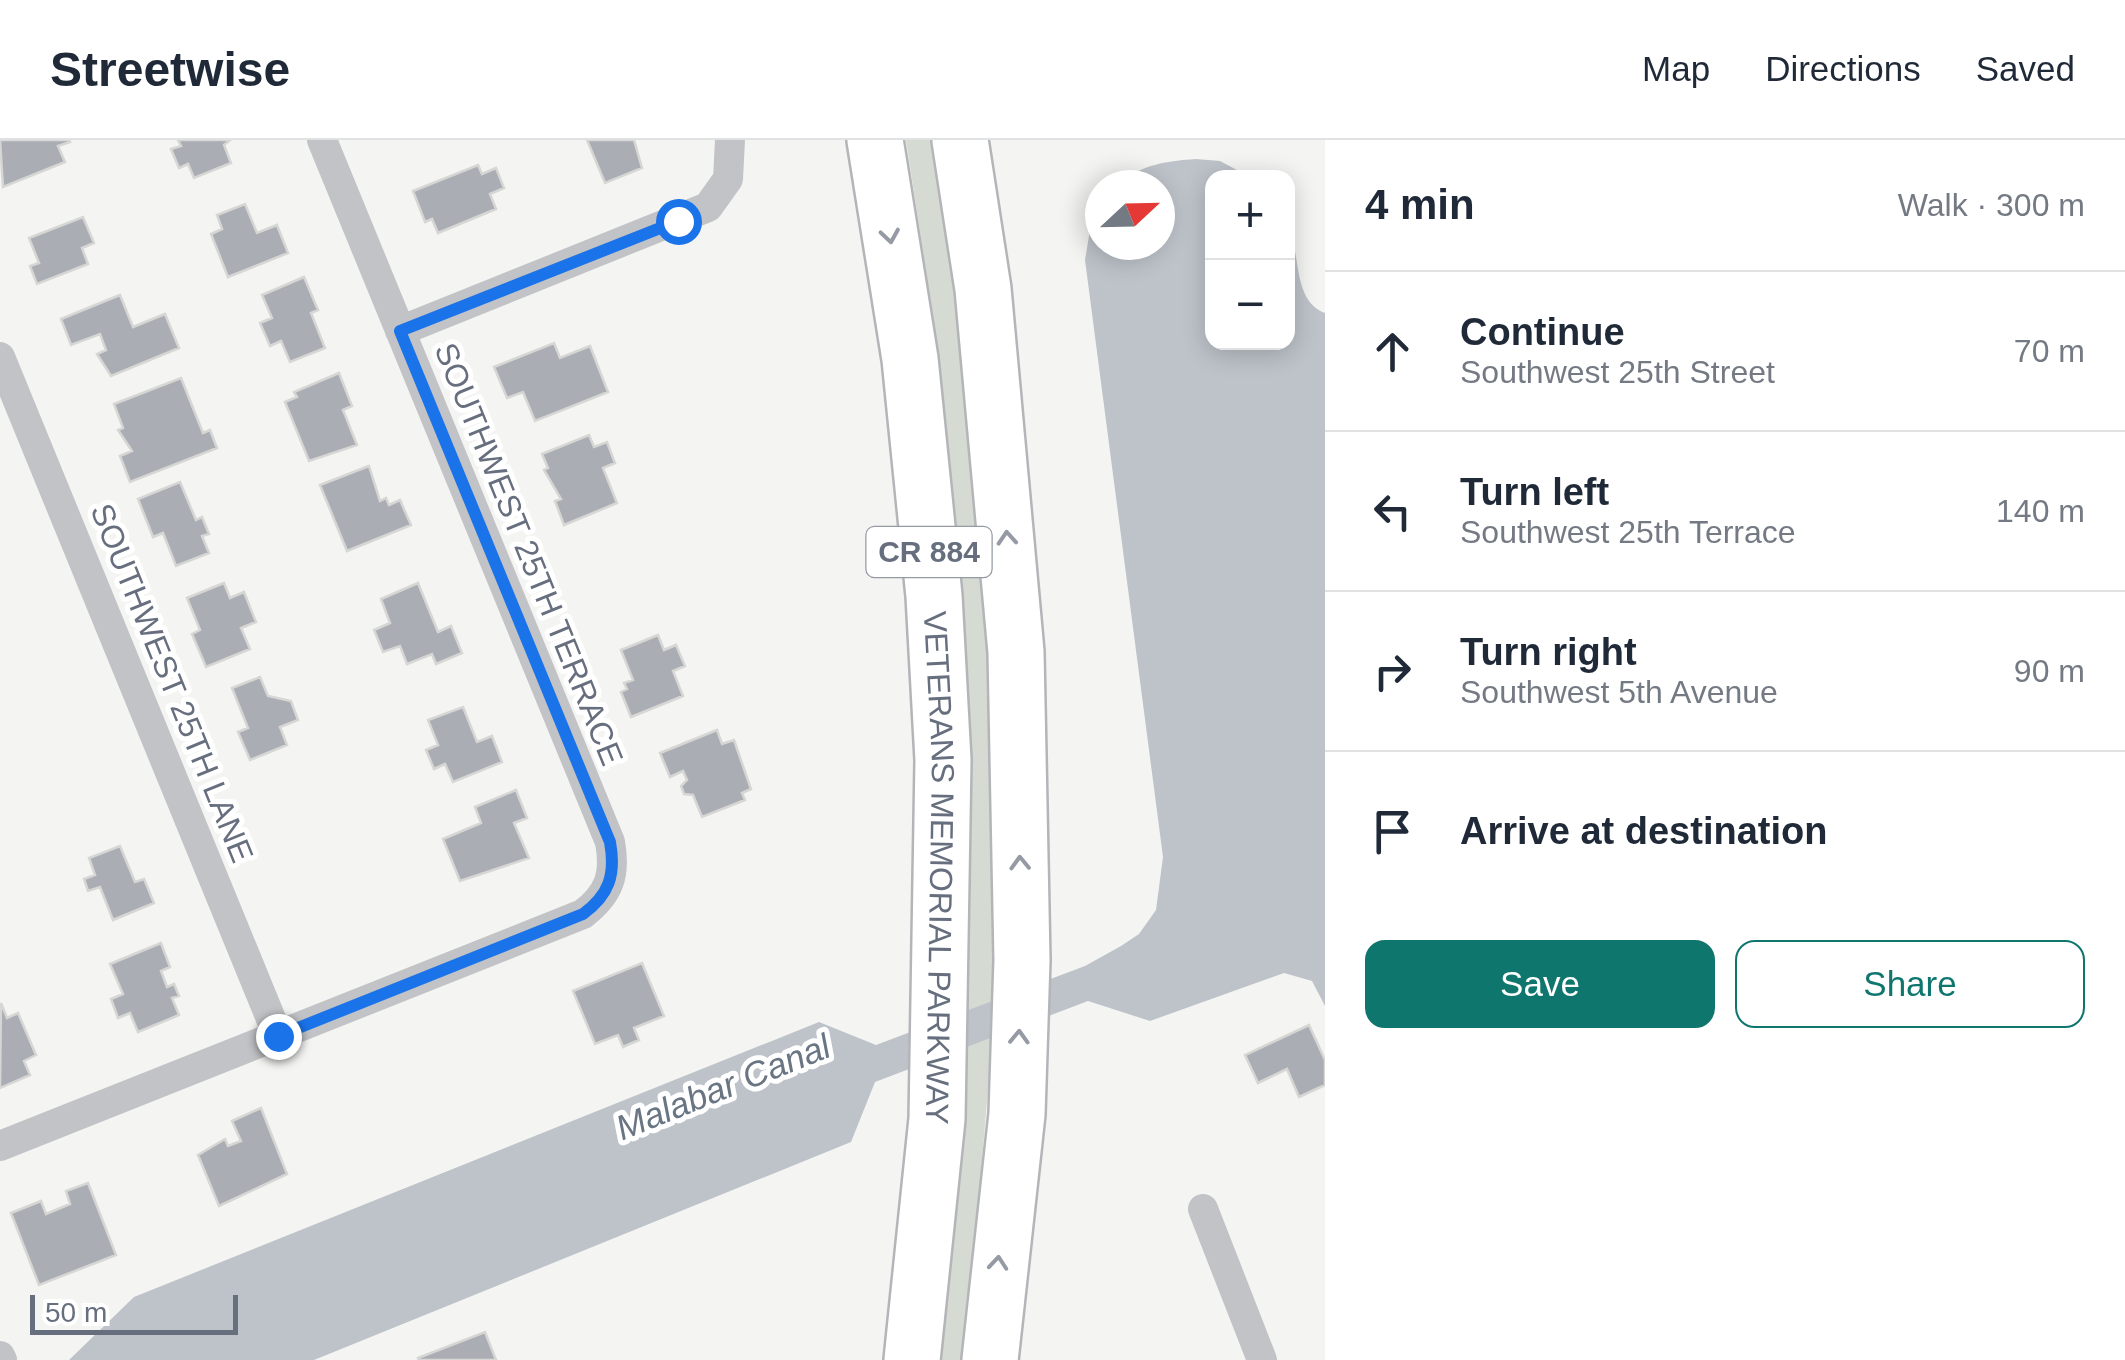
<!DOCTYPE html>
<meta charset="utf-8">
<style>
:root{--surface:#fff;--page:#f6f6f7;--text:#1f2937;--muted:#747a83;--line:#e0e1e3;--accent:#0f766e}
body{margin:0;font-family:Helvetica,sans-serif;background:var(--page);color:var(--text)}
.controls{position:absolute;right:30px;top:30px;display:grid;overflow:hidden;border-radius:20px;box-shadow:0 5px 25px #0003}
.controls button{width:90px;height:90px;display:grid;place-items:center;padding:0;border:0;border-bottom:2px solid var(--line);background:var(--surface);color:var(--text);font:50px sans-serif}
.compass{position:absolute;left:1085px;top:30px;width:90px;height:90px;border-radius:50%;background:var(--surface);box-shadow:0 5px 25px #0003;rotate:68deg}
.scale{position:absolute;left:30px;bottom:25px;width:208px;box-sizing:border-box;padding-left:10px;border:5px solid #676f7f;border-top:0;font-size:28px;line-height:35px;white-space:nowrap;color:#676f7f;-webkit-text-stroke:8px #fff;paint-order:stroke}
.stop{position:absolute;width:30px;height:30px;margin:-22px;border:8px solid #1a73e8;border-radius:50%;background:#fff}
.stop.end{background:#1a73e8;border-color:#fff;box-shadow:0 2px 10px #0008}
.list{margin:0;padding:0;list-style:none}
h2{display:flex;justify-content:space-between;align-items:center;height:130px;margin:0;padding:0 40px;font-size:42px}
h2 small{font-size:32px;font-weight:400;color:var(--muted)}
.list li{display:grid;grid-template-columns:65px 1fr auto;gap:30px;align-items:center;box-sizing:border-box;height:160px;padding:0 40px;border-top:2px solid var(--line)}
.list b{display:block;font-size:38px;white-space:nowrap}
.list p{margin:0;font-size:32px;white-space:nowrap;color:var(--muted)}
.list em{font-size:32px;font-style:normal;color:var(--muted)}
.actions{display:flex;gap:20px;padding:30px 40px}
.actions a{flex:1;padding:22px 0;border:2px solid var(--accent);border-radius:20px;text-align:center;font-size:35px;color:var(--accent)}
.actions .main{background:var(--accent);color:#fff}
.icon{flex:none;width:55px;height:55px;fill:none;stroke:currentColor;stroke-width:2;stroke-linecap:round;stroke-linejoin:round}
.map{position:relative;flex:none;width:1325px;height:1220px;overflow:hidden}
header{display:flex;align-items:center;gap:60px;box-sizing:border-box;height:140px;padding:0 50px;background:var(--surface);border-bottom:2px solid var(--line)}
header strong{font-size:48px}
nav{display:flex;gap:55px;margin-inline-start:auto;font-size:35px}
main{display:flex}
aside{flex:1;background:var(--surface)}
.map>svg:first-child{display:block}
.green{fill:#d5dbd3}
.water{fill:#bdc3c9}
.building{fill:#aaaeb4;stroke:#d6d6d4;stroke-width:2.5}
.lines{fill:none;stroke-linecap:round;stroke-linejoin:round}
.highway-casing{stroke:#b3b5b9;stroke-width:60}
.street{stroke:#c1c3c6;stroke-width:30}
.highway{stroke:#fff;stroke-width:55}
.oneway{stroke:#959aa5}
.route{stroke:#1a73e8;stroke-width:12}
.labels{text-anchor:middle;stroke-width:10;stroke-linejoin:round;paint-order:stroke}
.shield{fill:#fff;stroke:#959aa5;stroke-width:2.5}
.shield-label{font-size:30px;font-weight:bold;fill:#676f7f}
.street-label{font-size:32px;fill:#676f7f;stroke:#fff}
.water-label{font-size:35px;font-style:italic;fill:#697583;stroke:#fff}
</style>
<header>
<strong>Streetwise</strong>
<nav><a>Map</a><a>Directions</a><a>Saved</a></nav>
</header>
<main>
<div class="map">
<svg width="1325" height="1220" viewBox="0 0 1325 1220">
<rect width="100%" height="100%" fill="#f4f5f2"/>
<!-- green -->
<path class="green" d="M906,0H936L964,176L994,546L992,902L965,1220H935L959,445L933,176Z"/>
<!-- water -->
<path class="water" d="M1196,19L1220,21L1250,37L1212,38V202H1288V84C1301,112 1292,161 1325,173V866L1312,841L1284,833L1150,881L1088,861L875,942L851,1002L314,1220H69L134,1157L819,882L876,905L1085,826L1121,806L1139,794L1156,770L1163,717L1085,120L1090,90L1100,71V105H1160V45H1120C1139,24 1169,21 1196,19Z"/>
<!-- building -->
<path class="building" d="M0,0H69L70,2L58,6L65,22L3,47Z
M178,0H230L224,5L231,23L194,38L188,24L179,28L171,9L181,6Z
M587,0H634L642,28L605,43Z
M478,25L482,34L496,28L504,48L490,54L496,69L438,93L432,79L425,82L413,51Z
M245,64L257,93L277,85L288,113L228,137L211,94L222,89L217,75Z
M83,77L94,103L82,108L88,124L37,144L30,126L39,123L29,98Z
M304,137L318,170L311,173L325,208L290,222L281,201L270,206L260,183L272,178L262,155Z
M120,155L133,187L165,174L179,208L111,236L97,214L106,210L100,194L71,205L61,179Z
M554,203L560,218L590,206L608,252L535,281L523,252L507,258L494,227Z
M339,233L352,266L343,270L357,305L309,321L285,262L297,257L294,252Z
M181,238L203,293L210,290L217,308L130,342L120,316L132,311L118,290L123,288L114,264Z
M589,295L594,307L607,302L615,323L603,328L617,363L564,385L555,361L561,359L544,330L548,328L542,314Z
M369,326L380,361L386,358L389,365L400,360L411,385L347,411L320,345Z
M180,342L196,380L202,377L209,394L202,396L209,413L176,426L163,393L153,397L138,359Z
M224,443L230,458L244,452L256,482L241,488L250,509L206,527L192,494L200,490L187,458Z
M418,443L438,492L451,486L462,513L436,524L432,514L407,524L400,506L383,512L374,490L390,483L381,459Z
M658,495L664,510L676,505L685,526L673,531L683,556L631,577L621,552L627,549L624,543L633,540L621,510Z
M260,537L268,556L291,561L298,580L280,587L287,605L250,620L238,592L248,588L232,548Z
M463,567L477,602L492,596L502,622L453,642L445,624L434,629L426,610L438,605L428,580Z
M717,590L722,604L734,600L751,649L742,653L745,660L702,677L693,655L684,654L681,646L687,640L683,631L670,637L660,613Z
M516,650L527,678L514,683L529,718L460,741L443,699L481,683L475,667Z
M120,706L135,742L144,739L154,763L113,780L100,747L88,751L84,739L95,735L89,718Z
M161,803L170,827L161,831L167,847L174,844L179,856L172,858L179,875L138,892L130,873L118,878L111,859L123,854L110,824Z
M642,823L664,876L634,888L639,900L623,907L618,895L595,904L573,851Z
M1,863L7,878L18,873L36,915L24,921L30,935L0,948Z
M1309,885L1325,920V945L1299,957L1287,929L1258,943L1245,915Z
M261,968L287,1034L219,1066L198,1015L225,999L228,1006L241,1001L232,981Z
M88,1043L116,1115L39,1145L11,1073L41,1061L46,1074L70,1064L66,1051Z
M485,1192L496,1220H419L418,1218Z"/>
<g class="lines">
<defs>
<g id="highway">
<path id="s1" d="M875,0L910,219L934,456L943,620L937,979L912,1220"/>
<path d="M960,0L983,149L1016,512L1022,820L1017,974L990,1220"/>
</g>
</defs>
<!-- highway casing -->
<use href="#highway" class="highway-casing"/>
<!-- street -->
<path class="street" d="M400,191L708,67L728,39L730,0
M0,217L278,896
M0,1006L583,774C609,754 616,735 610,702L322,0
M1203,1069L1262,1220
M0,1216L2,1220"/>
<!-- highway -->
<use href="#highway" class="highway"/>
</g>
<!-- one-way arrows -->
<defs><path id="oneway-chevron" d="M-2-3.5L2.5 0L-2 3.5" fill="none" stroke-width="1.6" stroke-linecap="round" stroke-linejoin="round" transform="scale(2.5)"/></defs>
<g class="oneway">
<use href="#oneway-chevron" transform="translate(890 96) rotate(81)"/>
<use href="#oneway-chevron" transform="translate(1007 398) rotate(-94)"/>
<use href="#oneway-chevron" transform="translate(1020 723) rotate(-92)"/>
<use href="#oneway-chevron" transform="translate(1019 897) rotate(-88)"/>
<use href="#oneway-chevron" transform="translate(998 1123) rotate(-85)"/>
</g>
<g class="lines">
<!-- route -->
<path class="route" d="M278,896L583,774C609,755 616,735 610,702L400,191L678,81"/>
</g>
<g class="labels">
<!-- shield labels -->
<rect class="shield" x="866.5" y="387" width="125" height="50" rx="8"/>
<g class="shield-label">
<text x="929" y="422">CR 884</text>
</g>
<!-- street labels -->
<g class="street-label">
<text transform="translate(529 414) rotate(68)" y="11">SOUTHWEST 25TH TERRACE</text>
<text transform="translate(172 543) rotate(68)" y="11">SOUTHWEST 25TH LANE</text>
<text dy="11" stroke="none"><textPath href="#s1" startOffset="732">VETERANS MEMORIAL PARKWAY</textPath></text>
</g>
<!-- water labels -->
<g class="water-label">
<text transform="translate(723 947) rotate(-22)" y="12">Malabar Canal</text>
</g>
</g>
</svg>
<div class="controls">
<button>+</button>
<button>−</button>
</div>
<svg class="compass" viewBox="-18 -18 36 36"><path d="M0-13l5 13h-10z" fill="#e53935"/><path d="M0 13l5-13h-10z" fill="#747a83"/></svg>
<div class="scale">50 m</div>
<div class="stop" style="left:678px;top:81px"></div>
<div class="stop end" style="left:278px;top:896px"></div>
</div>
<aside>
<h2>4 min<small>Walk · 300 m</small></h2>
<ul class="list">
<li><svg class="icon" aria-label="ahead" viewBox="0 0 24 24"><path d="M12 20V5M6 11l6-6 6 6"/></svg><div><b>Continue</b><p>Southwest 25th Street</p></div><em>70 m</em></li>
<li><svg class="icon" aria-label="left" viewBox="0 0 24 24"><path d="M17 20v-9H6M10 6l-5 5 5 5"/></svg><div><b>Turn left</b><p>Southwest 25th Terrace</p></div><em>140 m</em></li>
<li><svg class="icon" aria-label="right" viewBox="0 0 24 24"><path d="M7 20v-9h11M14 6l5 5-5 5"/></svg><div><b>Turn right</b><p>Southwest 5th Avenue</p></div><em>90 m</em></li>
<li><svg class="icon" aria-label="arrive" viewBox="0 0 24 24"><path d="M6 21V4h12l-3 4 3 4H6"/></svg><div><b>Arrive at destination</b></div></li>
</ul>
<div class="actions"><a class="main">Save</a><a>Share</a></div>
</aside>
</main>
